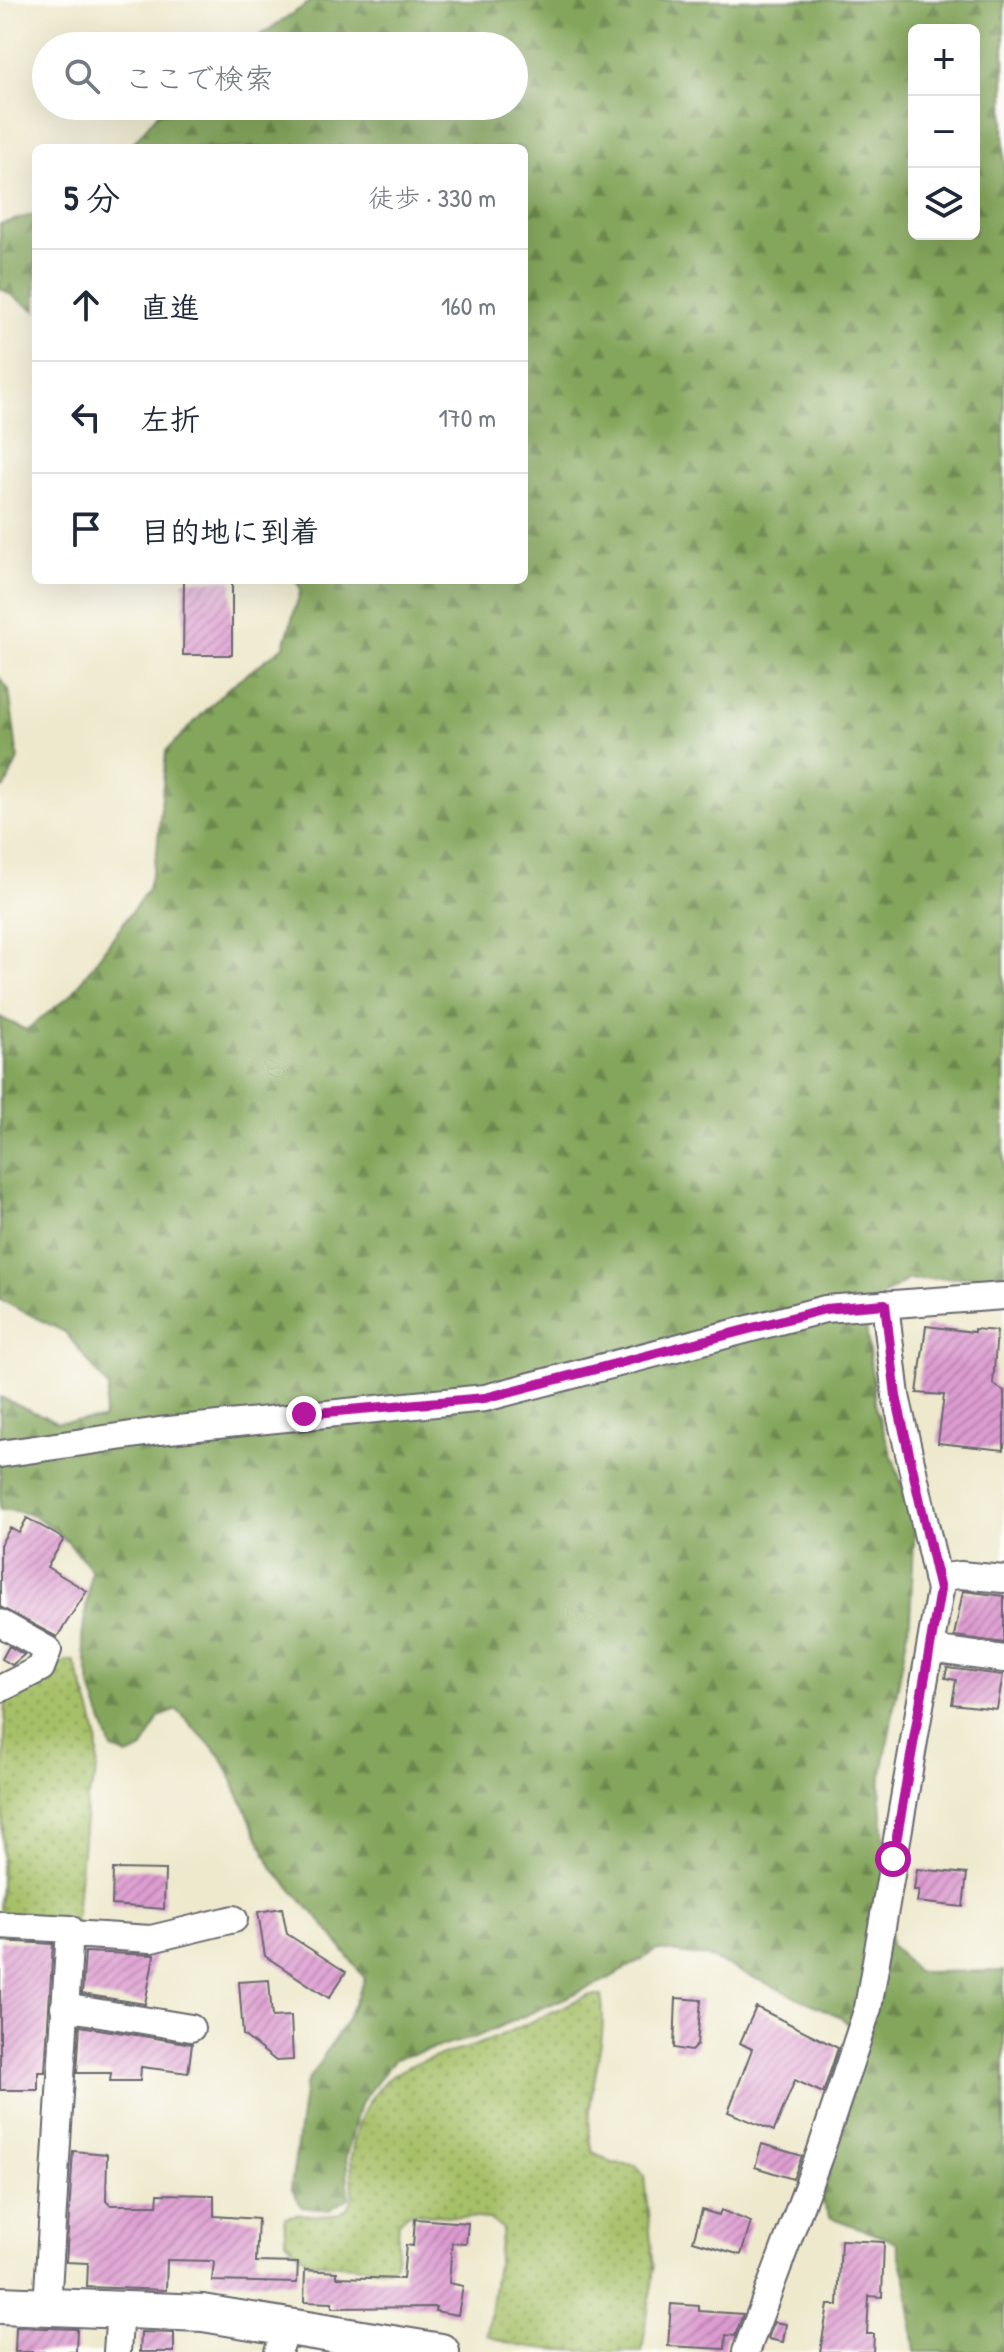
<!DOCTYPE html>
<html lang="ja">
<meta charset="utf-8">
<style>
:root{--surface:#fff;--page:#f2f2f3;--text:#1f2937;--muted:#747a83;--line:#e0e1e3}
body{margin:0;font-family:"Patrick Hand","Klee One",sans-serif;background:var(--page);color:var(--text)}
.controls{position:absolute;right:24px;top:24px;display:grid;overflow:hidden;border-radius:12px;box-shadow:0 8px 32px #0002}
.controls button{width:72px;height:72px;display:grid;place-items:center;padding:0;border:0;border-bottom:2px solid var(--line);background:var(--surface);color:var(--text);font:40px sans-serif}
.stop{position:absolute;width:24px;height:24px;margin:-18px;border:6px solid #b5179e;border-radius:50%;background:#fff}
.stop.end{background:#b5179e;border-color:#fff;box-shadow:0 2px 8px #0008}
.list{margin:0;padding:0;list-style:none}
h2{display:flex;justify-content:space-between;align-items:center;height:104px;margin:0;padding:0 32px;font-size:34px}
h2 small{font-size:26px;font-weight:400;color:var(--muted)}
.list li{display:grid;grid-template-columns:52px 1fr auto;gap:24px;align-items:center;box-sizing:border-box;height:112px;padding:0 32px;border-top:2px solid var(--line)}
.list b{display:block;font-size:30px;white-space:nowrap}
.list em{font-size:26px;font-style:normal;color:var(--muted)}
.icon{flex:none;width:44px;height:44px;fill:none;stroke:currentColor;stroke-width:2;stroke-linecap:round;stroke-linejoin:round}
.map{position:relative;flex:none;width:1004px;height:2352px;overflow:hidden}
.search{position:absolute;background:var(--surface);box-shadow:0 8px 32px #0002;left:32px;top:32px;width:496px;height:88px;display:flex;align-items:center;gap:20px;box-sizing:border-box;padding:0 28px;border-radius:44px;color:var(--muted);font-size:30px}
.panel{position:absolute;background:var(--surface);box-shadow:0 8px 32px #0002;left:32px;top:144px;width:496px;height:440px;border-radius:12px}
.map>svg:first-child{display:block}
.green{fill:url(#green-dots);stroke:#647151;stroke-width:2}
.forest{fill:url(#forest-firs);stroke:#53644c;stroke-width:2;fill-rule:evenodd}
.building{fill:url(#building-hatch)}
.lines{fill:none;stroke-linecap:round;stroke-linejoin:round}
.street-casing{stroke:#69686e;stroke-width:30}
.secondary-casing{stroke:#69686e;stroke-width:40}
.street{stroke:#fff;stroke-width:26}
.secondary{stroke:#fff;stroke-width:36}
.route{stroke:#b5179e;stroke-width:10}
</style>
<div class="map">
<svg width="1004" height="2352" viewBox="0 0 1004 2352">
<defs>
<pattern id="green-dots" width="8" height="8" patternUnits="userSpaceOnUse" patternTransform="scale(2)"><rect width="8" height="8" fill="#a6c067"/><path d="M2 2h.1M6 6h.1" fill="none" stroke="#879c56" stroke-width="1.8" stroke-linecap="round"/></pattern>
<pattern id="forest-firs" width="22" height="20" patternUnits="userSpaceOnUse" patternTransform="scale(2)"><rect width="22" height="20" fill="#84a65c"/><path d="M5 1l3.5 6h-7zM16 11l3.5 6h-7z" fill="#6c874d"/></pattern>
<pattern id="building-hatch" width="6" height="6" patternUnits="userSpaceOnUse" patternTransform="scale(2)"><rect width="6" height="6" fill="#dd9bd0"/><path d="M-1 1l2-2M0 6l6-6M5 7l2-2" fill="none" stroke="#b37eaa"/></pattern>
</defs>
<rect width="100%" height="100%" fill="#fdfcf7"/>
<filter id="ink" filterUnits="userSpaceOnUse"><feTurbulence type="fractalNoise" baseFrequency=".0125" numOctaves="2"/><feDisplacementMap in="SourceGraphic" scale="16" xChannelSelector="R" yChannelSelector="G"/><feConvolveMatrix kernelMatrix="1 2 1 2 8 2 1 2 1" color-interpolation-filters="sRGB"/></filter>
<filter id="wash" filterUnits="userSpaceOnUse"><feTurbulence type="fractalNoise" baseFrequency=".006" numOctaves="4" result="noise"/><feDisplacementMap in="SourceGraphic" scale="32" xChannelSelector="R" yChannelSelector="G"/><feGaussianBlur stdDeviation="1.8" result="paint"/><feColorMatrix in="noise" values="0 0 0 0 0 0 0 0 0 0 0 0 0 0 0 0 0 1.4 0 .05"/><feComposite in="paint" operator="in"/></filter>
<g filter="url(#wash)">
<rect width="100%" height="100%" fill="#eee9cd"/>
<!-- green -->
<path class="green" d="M67,1661H74C89,1706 112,1753 87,1798L75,1924L0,1920L6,1694L10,1688Z
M588,1995H601C611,2048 579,2099 593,2152L613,2163L636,2165L644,2176L654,2269L642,2352C602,2352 516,2352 487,2335L502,2228L489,2219L409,2213L399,2222L396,2264L388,2269L309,2262L285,2240V2218C304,2208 326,2223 345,2210C359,2201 350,2172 351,2158C354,2131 365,2099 386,2081C413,2057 449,2056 482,2043C518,2029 553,2011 588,1995Z"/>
<!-- forest -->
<path class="forest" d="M313,0H1004V1275L907,1280L864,1309L876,1409L915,1523L910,1620L880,1785L891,1945L917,1972L1004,1971V2352H915L907,2284L896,2242L830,2217L821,2201L866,2042L841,2017L708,1957L657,1950L608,1979L476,2037L395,2059L360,2104L346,2156L349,2198L329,2210L302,2207L291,2188L305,2085L346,2021L365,1979L325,1926L273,1869L221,1756L177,1710L159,1717L143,1749L128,1756L112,1749L91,1688L82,1638L91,1570C68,1540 42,1508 0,1510V1397L57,1422L103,1419L109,1388L65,1332L0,1300V1017L26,1030L72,994L148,889L157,851L166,751L227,689L284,646L301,589L295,580H524V148H129L164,106H514V46H244ZM914,30H974V234H914Z
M36,214V311L0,288V224Z
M0,678L9,690L18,759L5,788H0Z"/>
<g id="blocks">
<!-- building -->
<path class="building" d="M184,580H232V655H183Z
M926,1326L974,1332V1329L997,1331L993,1384L1004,1391V1450L938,1443L944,1395L917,1393Z
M27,1518L64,1539L47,1567L87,1591L57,1637L0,1607V1545L10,1528L19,1533Z
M963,1591L1004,1596V1643L954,1636Z
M9,1646L24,1655L12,1665L2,1659Z
M947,1668L1003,1675L997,1709L952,1704L956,1680L945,1678Z
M113,1869L165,1870L164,1909L112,1905Z
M917,1869L967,1874L963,1907L917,1902L919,1890H914Z
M282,1908L287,1934L346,1972L329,1998L265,1956L258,1912Z
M0,1941L53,1944L45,2072H38V2090H0Z
M85,1952L154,1955L145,2004L82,1994Z
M269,1980L272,2017L291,2016L293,2060L276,2061L243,2035L239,1982Z
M676,1998L701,2000L697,2045L691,2051L674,2048Z
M756,2007L838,2048L823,2093L795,2080L774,2131L728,2112L752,2049L740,2043Z
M80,2026L192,2044L188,2073L141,2067L140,2081H110L111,2073H77Z
M762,2144L802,2156L793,2179L755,2167Z
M73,2151L107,2154L106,2201L110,2205H157L158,2194L214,2195V2216L258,2219L256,2262L298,2263L297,2283L212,2281L214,2261L167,2260L166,2290L87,2287L88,2263L66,2262Z
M702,2210L719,2215L721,2210L751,2222L741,2255L693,2241Z
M415,2219L468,2223L466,2244L452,2243L449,2283L463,2286L458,2315L435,2311L436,2307L332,2308V2303L304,2302L305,2270L337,2272V2277L403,2279L406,2245L413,2246Z
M841,2240L884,2242L882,2297L869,2296L867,2334H874L873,2352H820L828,2305H838Z
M671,2304L699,2306V2311L743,2314L735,2336L726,2335L725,2349L668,2346Z
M774,2322L786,2324L783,2342L768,2339Z
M16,2327L77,2329L76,2352H15Z
M141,2332L174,2333V2352H140Z"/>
</g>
</g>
<g filter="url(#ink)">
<use href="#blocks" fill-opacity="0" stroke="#69686e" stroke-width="2"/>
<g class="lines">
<defs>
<path id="street" d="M0,1454L159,1431L485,1398L825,1309L1004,1296
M937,1578L960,1575L1004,1579
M0,1623L48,1650L41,1668L0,1689
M930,1649L1004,1659
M0,1925L70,1929L47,2307
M70,1934L151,1939L234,1919
M64,2007L191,2028
M117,2352L120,2309
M278,2352L287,2327
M746,2352L819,2156L868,2008L940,1590L896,1396L885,1304"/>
<path id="secondary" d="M0,2305L203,2313L441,2352"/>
</defs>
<!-- street casing -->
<use href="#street" class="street-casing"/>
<!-- secondary casing -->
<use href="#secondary" class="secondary-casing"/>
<!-- street -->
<use href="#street" class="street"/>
<!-- secondary -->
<use href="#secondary" class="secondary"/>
</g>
</g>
<g class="lines" filter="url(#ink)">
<!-- route -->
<path class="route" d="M304,1414L485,1398L825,1309L885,1304L896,1396L940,1590L893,1859"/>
</g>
</svg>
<div class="controls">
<button>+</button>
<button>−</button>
<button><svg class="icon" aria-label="layers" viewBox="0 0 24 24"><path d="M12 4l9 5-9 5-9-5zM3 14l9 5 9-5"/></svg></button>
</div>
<div class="stop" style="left:893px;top:1859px"></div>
<div class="stop end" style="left:304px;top:1414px"></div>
<div class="search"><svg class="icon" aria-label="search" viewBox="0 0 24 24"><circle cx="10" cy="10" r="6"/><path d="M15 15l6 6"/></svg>ここで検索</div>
<section class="panel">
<h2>5 分<small>徒歩 · 330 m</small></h2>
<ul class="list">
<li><svg class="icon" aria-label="ahead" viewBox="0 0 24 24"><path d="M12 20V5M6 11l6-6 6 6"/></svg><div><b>直進</b></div><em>160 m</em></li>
<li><svg class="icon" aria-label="left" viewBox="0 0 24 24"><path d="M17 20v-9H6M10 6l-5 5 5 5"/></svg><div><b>左折</b></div><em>170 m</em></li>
<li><svg class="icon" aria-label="arrive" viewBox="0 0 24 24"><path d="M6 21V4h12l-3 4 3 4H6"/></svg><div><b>目的地に到着</b></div></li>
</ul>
</section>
</div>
